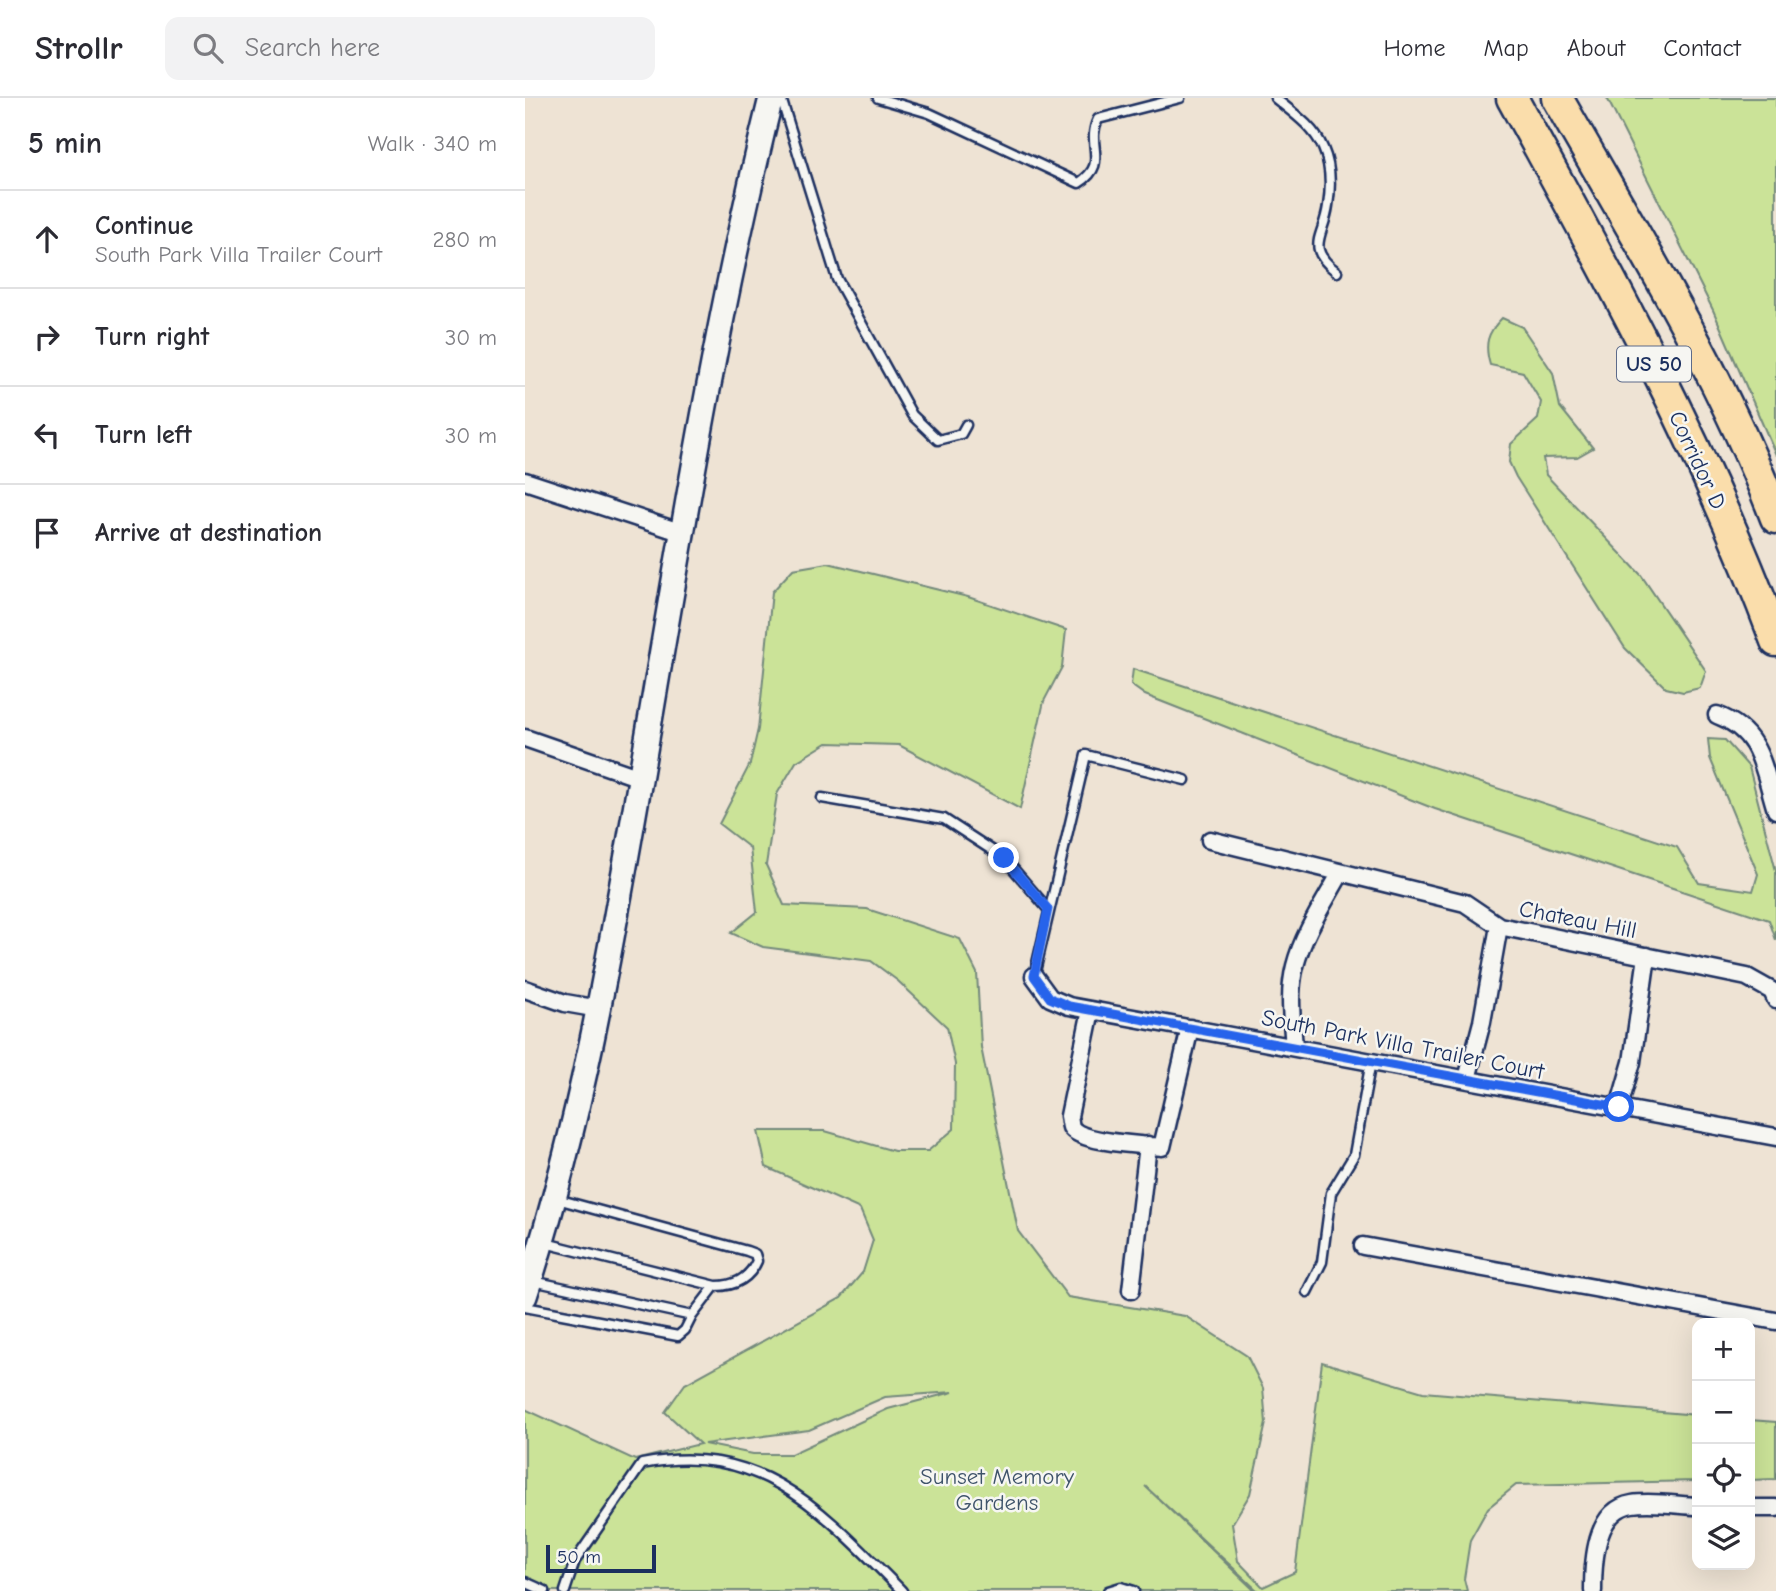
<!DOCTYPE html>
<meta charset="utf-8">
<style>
:root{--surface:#fff;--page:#f2f2f3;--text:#2b2b33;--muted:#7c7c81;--line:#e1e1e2}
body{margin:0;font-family:"Comic Neue",sans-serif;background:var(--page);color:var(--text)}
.controls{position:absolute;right:21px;bottom:21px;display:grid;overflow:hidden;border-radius:14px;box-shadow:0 7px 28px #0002}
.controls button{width:63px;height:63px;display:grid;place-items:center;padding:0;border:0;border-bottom:2px solid var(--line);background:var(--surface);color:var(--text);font:35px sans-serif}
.scale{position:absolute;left:21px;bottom:18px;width:110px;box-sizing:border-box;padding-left:7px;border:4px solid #1b2f5e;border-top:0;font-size:19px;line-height:24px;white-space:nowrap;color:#1b2f5e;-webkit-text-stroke:5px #f6f6f2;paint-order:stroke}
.stop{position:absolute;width:21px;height:21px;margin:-16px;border:5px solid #2563eb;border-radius:50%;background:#fff}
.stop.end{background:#2563eb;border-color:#fff;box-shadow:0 2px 7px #0008}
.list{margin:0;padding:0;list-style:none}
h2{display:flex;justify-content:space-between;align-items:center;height:91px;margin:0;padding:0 28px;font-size:30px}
h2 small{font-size:23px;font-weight:400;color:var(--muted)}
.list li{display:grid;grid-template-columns:46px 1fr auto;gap:21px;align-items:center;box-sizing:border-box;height:98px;padding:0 28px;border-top:2px solid var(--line)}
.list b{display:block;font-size:26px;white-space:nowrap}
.list p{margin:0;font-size:23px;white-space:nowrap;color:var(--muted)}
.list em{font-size:23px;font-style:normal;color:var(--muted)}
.icon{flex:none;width:38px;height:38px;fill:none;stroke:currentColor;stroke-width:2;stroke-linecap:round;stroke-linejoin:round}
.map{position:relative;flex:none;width:1251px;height:1493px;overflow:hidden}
header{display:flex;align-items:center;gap:42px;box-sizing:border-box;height:98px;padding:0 35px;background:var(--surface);border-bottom:2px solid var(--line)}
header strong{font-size:33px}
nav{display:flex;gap:38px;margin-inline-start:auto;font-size:24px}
.search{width:490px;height:63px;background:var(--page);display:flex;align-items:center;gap:18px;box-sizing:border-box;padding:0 24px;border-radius:14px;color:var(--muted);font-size:26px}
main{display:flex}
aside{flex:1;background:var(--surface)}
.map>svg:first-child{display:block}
.green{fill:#cbe398;stroke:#73897b;stroke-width:2;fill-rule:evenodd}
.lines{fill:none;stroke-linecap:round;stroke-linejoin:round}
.service-casing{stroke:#1b2f5e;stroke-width:13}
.minor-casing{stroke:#1b2f5e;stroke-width:21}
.secondary-casing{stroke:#1b2f5e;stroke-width:28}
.motorway-casing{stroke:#1b2f5e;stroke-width:35}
.service{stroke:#f6f6f2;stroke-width:8}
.minor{stroke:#f6f6f2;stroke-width:16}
.secondary{stroke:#f6f6f2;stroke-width:23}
.motorway{stroke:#faddab;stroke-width:30}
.route{stroke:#2563eb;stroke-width:9}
.labels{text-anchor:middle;stroke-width:5;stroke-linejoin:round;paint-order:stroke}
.shield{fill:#f6f6f2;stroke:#5d6b8a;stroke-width:2}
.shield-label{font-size:21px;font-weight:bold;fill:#1b2f5e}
.street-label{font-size:23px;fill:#1b2f5e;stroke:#f6f6f2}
.park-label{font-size:23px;fill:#3e536a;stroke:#f6f6f2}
</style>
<header>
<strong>Strollr</strong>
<div class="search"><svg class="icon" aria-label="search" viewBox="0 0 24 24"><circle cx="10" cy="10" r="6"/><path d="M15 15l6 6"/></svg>Search here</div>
<nav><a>Home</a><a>Map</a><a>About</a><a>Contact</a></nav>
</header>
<main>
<aside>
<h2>5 min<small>Walk · 340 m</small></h2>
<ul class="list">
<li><svg class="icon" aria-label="ahead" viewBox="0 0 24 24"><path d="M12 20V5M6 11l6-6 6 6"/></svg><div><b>Continue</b><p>South Park Villa Trailer Court</p></div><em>280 m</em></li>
<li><svg class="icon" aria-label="right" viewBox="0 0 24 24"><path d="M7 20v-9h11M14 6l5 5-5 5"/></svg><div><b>Turn right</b></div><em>30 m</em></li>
<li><svg class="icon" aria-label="left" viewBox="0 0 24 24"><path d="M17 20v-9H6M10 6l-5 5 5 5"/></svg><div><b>Turn left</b></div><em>30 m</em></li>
<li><svg class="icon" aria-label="arrive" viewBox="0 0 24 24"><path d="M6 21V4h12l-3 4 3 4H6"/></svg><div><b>Arrive at destination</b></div></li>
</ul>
</aside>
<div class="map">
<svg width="1251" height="1493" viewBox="0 0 1251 1493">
<rect width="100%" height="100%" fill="#eee3d4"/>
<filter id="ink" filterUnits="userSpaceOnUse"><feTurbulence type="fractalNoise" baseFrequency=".0143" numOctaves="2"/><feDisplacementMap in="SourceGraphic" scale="14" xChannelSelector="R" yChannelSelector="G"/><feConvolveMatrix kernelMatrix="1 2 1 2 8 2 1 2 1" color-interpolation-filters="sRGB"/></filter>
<g filter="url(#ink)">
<!-- green -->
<path class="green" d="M1082,0H1251V357L1188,212Z
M977,220L997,229L1028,275L1035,309L1068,350L1052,359L1018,360L1021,377L1116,477L1181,573L1175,590L1158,594L1141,590L1100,550L991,379L984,364L986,346L1013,321L1016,304L998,274L965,267C959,246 962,235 977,220Z
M303,465L443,499L541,532L537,569L519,603L495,711L374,647L302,645L271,664L252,696L241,767L259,807L342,811L435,841L452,875L456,949L493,1133L543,1199L660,1218L722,1258L738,1290L741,1325L725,1396L707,1426L713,1463L738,1489L770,1474L797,1264L898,1294L1172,1317V1383L991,1387L963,1410L945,1442L939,1481L942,1493H733L620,1388L730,1493H0V1311L110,1362L175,1346L140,1314L160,1286L316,1200L338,1174L348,1142L335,1111L241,1069L233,1033H300L369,1053H403L429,1031L430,966L422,929L373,883L346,863L238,849L206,835L232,814L225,750L194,726L225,666L233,631L247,494L268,471ZM428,1294L363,1311L266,1356H228L179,1346L284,1332L360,1299Z
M608,571L1152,749L1174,785L1228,793L1233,776L1185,660L1183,641L1200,642L1224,669L1251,773V842L1244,822L910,711L620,597L606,587Z
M1225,1322L1251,1324V1381L1225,1382Z"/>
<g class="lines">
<defs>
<path id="service" d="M256,0L312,181L387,317L413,342L436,336L441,327
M353,0L404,15L554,85C585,65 560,48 573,21L655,0
M750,0C767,14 789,29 798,50C806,68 806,89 803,108C799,139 779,149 812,174
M297,700L419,721L479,760L523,811
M509,878L561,657L660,682
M20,1145L191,1188C209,1188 224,1181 232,1163L230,1156L222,1153L32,1101
M8,1183L167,1218L190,1188
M782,1194L797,1164L806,1095L829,1057L846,963
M0,1209L153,1238L160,1232L167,1218
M0,1484L20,1493
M40,1493L50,1463L117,1366C237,1342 300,1416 377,1493
M583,1493L596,1489L609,1493"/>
<path id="minor" d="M0,383L158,435
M1192,617C1237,634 1238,671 1251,712
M0,640L115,680
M685,742L940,805L974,828L1222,879L1247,893L1251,902
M509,878L525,900L544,908L1251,1039
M0,891L40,905L74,911
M566,912L544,1018C545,1022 545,1026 546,1029C555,1045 619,1047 637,1049L665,930
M769,949C767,922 763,895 770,868C778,836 799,805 815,776
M942,981L957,924L974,828
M1094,1009L1107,964L1122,858
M838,1148L1251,1223
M606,1192L623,1047
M1225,1410H1251
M1068,1493C1068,1464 1070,1412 1107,1406C1127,1403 1152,1407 1172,1408"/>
<path id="secondary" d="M0,1198C55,1030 85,856 115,682C154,454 190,224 246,0"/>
<path id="motorway" d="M987,0C1084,176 1181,354 1251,543
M1032,0C1110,137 1195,273 1251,420"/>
</defs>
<!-- service casing -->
<use href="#service" class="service-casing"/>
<!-- minor casing -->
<use href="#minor" class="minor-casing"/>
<!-- secondary casing -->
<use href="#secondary" class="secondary-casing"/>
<!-- motorway casing -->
<use href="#motorway" class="motorway-casing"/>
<!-- service -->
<use href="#service" class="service"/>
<!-- minor -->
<use href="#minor" class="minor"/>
<!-- secondary -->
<use href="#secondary" class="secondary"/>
<!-- motorway -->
<use href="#motorway" class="motorway"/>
</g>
</g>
<g class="lines" filter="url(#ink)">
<!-- route -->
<path class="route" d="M479,760L523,811L509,878L525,900L544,908L1094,1009"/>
</g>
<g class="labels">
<!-- shield labels -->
<rect class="shield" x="1092" y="248.5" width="74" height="35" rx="5"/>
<g class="shield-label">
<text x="1129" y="273">US 50</text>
</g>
<!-- street labels -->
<g class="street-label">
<text transform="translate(1173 362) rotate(65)" y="8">Corridor D</text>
<text transform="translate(1053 821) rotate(11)" y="8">Chateau Hill</text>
<text transform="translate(878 946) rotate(11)" y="8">South Park Villa Trailer Court</text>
</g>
<!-- park labels -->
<g class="park-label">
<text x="472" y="1386">Sunset Memory<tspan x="472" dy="26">Gardens</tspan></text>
</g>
</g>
</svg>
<div class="controls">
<button>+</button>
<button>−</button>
<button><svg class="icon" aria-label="locate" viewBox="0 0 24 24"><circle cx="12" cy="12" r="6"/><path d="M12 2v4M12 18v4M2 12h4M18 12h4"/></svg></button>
<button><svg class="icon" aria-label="layers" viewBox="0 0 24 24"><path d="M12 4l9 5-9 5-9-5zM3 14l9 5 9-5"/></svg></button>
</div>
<div class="scale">50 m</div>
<div class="stop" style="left:1094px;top:1009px"></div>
<div class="stop end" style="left:479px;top:760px"></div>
</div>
</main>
